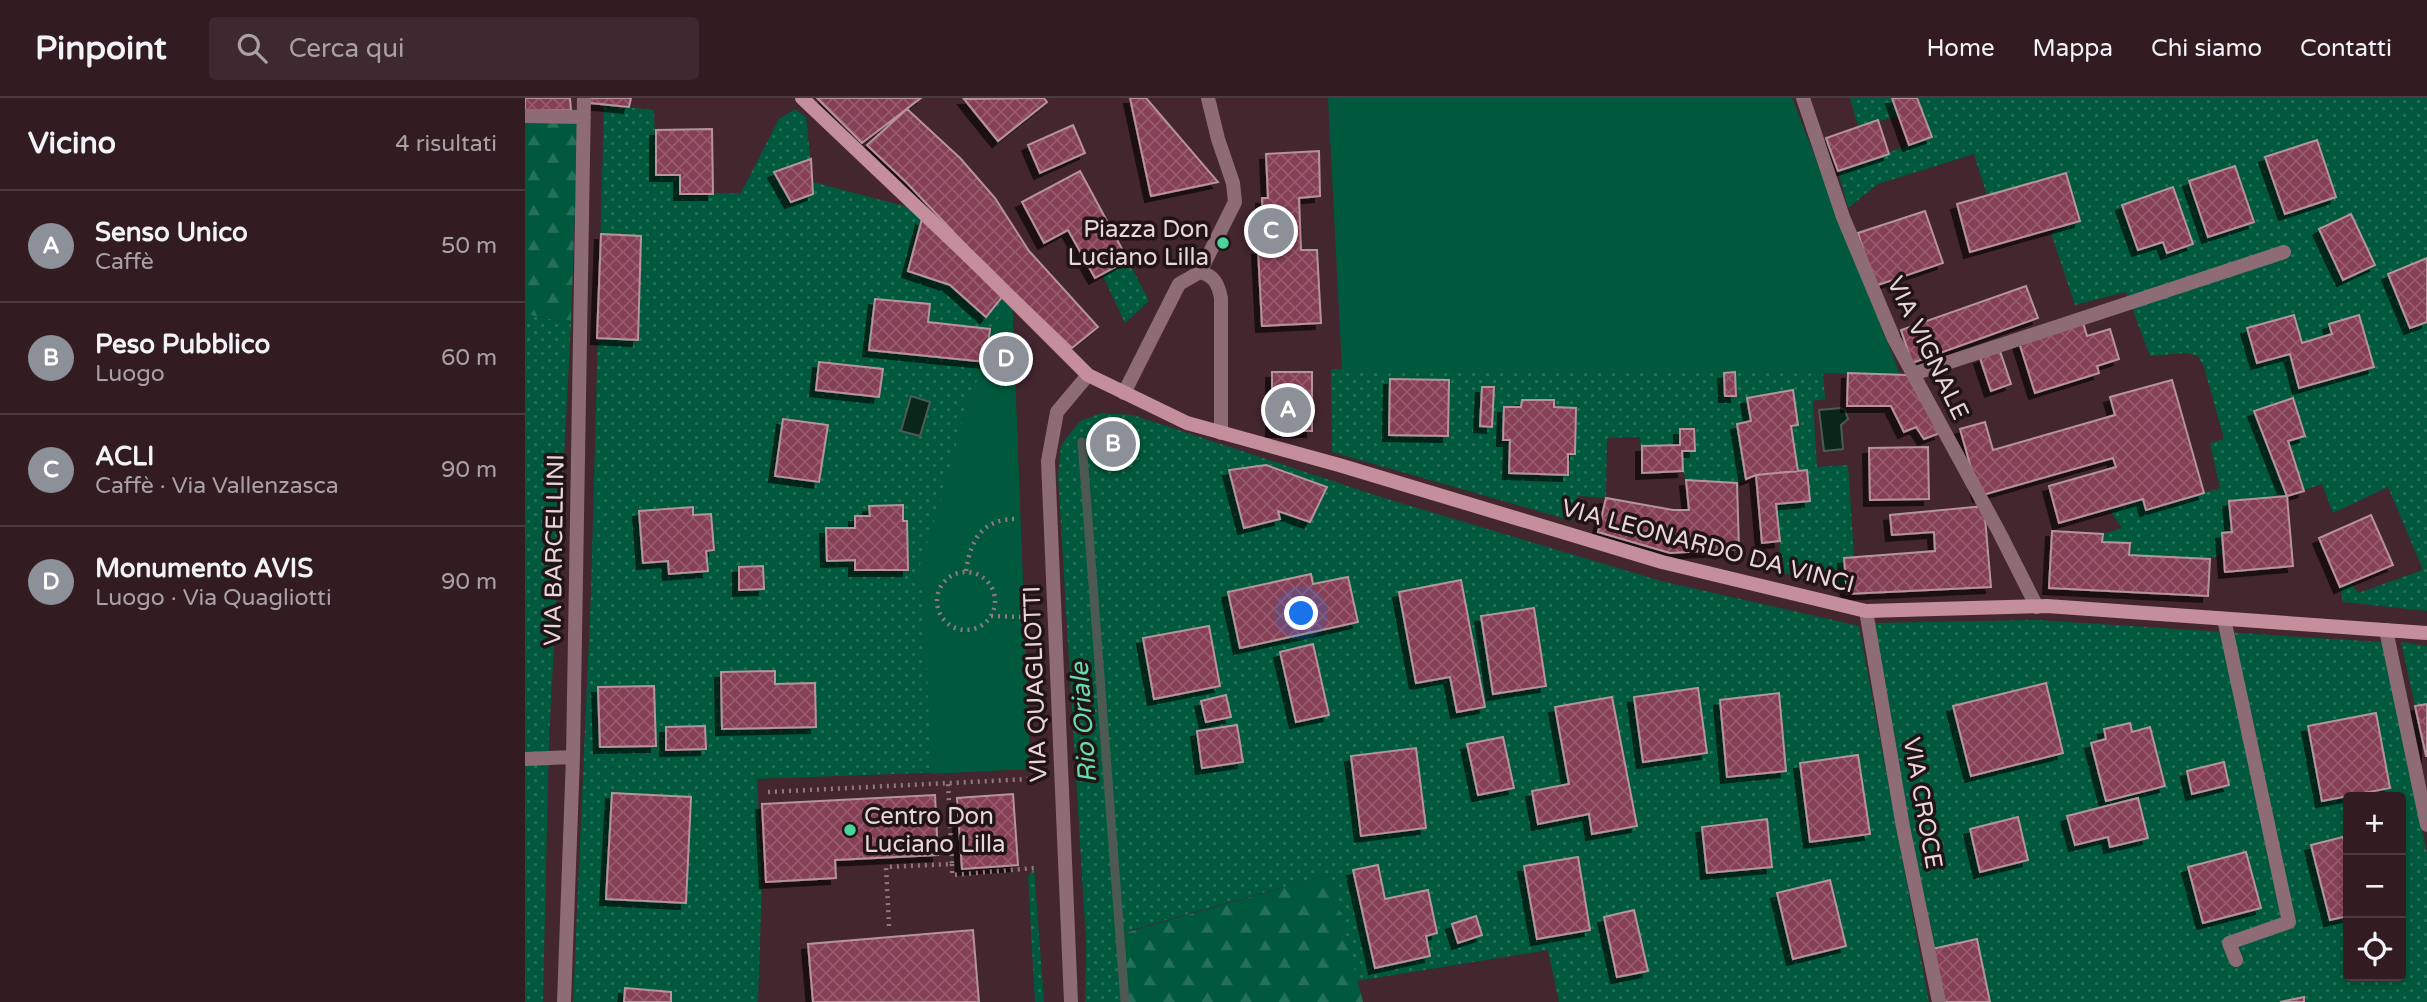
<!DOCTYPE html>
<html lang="it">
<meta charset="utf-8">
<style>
:root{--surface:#321c22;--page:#3d292f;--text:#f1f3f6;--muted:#a8a1a5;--line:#4d3a40;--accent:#8c9099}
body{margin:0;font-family:"Varela Round",sans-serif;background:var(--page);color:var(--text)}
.controls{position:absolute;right:21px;bottom:21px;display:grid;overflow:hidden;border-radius:7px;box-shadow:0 4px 10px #0003}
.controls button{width:63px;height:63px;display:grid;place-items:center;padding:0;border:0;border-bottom:2px solid var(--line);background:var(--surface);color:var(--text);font:35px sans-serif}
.you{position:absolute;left:777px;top:516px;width:24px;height:24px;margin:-18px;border:5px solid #fff;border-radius:50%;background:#1a73e8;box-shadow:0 0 0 10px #1a73e833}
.badge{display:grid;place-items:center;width:46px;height:46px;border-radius:50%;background:var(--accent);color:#fff;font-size:23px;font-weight:700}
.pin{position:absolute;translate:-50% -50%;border:4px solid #fff;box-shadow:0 2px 7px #0006}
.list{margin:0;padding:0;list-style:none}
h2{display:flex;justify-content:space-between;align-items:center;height:91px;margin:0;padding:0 28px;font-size:30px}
h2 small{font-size:23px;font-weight:400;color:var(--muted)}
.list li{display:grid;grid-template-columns:46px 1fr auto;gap:21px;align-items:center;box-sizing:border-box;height:112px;padding:0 28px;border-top:2px solid var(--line)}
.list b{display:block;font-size:26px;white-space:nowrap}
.list p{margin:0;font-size:23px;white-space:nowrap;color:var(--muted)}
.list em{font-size:23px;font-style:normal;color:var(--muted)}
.icon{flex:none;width:38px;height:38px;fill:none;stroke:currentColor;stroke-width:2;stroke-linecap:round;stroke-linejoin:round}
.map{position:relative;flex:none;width:1902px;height:904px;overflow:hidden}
header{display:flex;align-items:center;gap:42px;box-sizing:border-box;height:98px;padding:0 35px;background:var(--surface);border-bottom:2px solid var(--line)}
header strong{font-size:33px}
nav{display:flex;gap:38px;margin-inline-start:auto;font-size:24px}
.search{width:490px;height:63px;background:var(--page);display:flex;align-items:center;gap:18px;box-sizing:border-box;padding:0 24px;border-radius:7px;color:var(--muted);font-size:26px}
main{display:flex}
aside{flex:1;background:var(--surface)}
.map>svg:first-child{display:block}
.grass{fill:url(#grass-dots);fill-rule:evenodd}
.forest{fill:url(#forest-firs)}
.park{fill:#00593c}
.water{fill:#0a2519;stroke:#4d5a53;stroke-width:2}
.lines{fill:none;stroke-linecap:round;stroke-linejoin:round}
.stream{stroke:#4d5a53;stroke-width:9}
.building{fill:url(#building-cross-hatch);stroke:#b7939c;stroke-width:2;filter:url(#shadow)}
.path{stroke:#92797f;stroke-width:4.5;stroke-dasharray:2 5;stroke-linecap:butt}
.lane{stroke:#8e6c75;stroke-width:14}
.street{stroke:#8e6c75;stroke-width:14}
.secondary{stroke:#c48e9c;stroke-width:14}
.poi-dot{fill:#49d49c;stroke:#211417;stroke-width:2.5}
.labels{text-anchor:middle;stroke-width:7;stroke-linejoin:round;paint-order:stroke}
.poi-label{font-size:24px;fill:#ead6da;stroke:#211417;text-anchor:end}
.street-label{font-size:24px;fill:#ead6da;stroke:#211417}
.water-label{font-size:26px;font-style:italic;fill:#67ddaa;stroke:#211417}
</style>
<header>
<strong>Pinpoint</strong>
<div class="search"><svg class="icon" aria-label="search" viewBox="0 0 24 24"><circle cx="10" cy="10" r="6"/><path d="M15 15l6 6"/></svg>Cerca qui</div>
<nav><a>Home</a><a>Mappa</a><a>Chi siamo</a><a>Contatti</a></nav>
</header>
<main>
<aside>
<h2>Vicino<small>4 risultati</small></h2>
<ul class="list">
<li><span class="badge">A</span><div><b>Senso Unico</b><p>Caffè</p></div><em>50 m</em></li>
<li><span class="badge">B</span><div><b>Peso Pubblico</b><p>Luogo</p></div><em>60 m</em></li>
<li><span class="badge">C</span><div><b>ACLI</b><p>Caffè · Via Vallenzasca</p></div><em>90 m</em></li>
<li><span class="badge">D</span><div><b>Monumento AVIS</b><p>Luogo · Via Quagliotti</p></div><em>90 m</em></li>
</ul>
</aside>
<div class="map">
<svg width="1902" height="904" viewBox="0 0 1902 904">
<defs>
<pattern id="grass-dots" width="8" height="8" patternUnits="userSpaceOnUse" patternTransform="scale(1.75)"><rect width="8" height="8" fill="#00593c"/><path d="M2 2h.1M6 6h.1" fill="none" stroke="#257058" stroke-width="1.8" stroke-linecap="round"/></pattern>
<pattern id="forest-firs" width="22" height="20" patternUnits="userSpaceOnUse" patternTransform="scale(1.75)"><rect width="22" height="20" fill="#00593c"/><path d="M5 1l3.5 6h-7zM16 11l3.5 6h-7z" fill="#257058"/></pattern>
<pattern id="building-cross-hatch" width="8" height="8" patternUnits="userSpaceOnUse" patternTransform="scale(1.75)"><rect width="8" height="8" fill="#863f56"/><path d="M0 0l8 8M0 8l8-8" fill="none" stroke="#975a6e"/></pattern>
<filter id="shadow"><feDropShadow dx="-6" dy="6" stdDeviation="0" flood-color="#0009"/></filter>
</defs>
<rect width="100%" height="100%" fill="#43262e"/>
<!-- grass -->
<path class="grass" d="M1325,0H1367L1373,18L1333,29Z
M1392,0H1902V513L1818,504L1815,489L1826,485L1833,495L1898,472L1863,389L1808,415L1797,386L1762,398L1704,403L1707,434L1697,435L1699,455L1685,461L1604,457V445L1577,444L1578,436L1597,430L1584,411L1618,401L1621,412L1695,390L1685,345L1699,341L1679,269L1673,258L1662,255L1625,258L1601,194L1550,207L1526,135L1555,122L1541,75L1462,97L1449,56L1353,86L1323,110L1313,73L1406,39Z
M79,7L129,12L131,77H155V96L216,95L254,21L270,11L281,19L288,84L386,110L487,201L505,671L232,681L237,784L233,904H48L66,495Z
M603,162L624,203L600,225L577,176Z
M0,216L46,225L24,641L18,904H0Z
M806,271L1298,275L1300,301L1288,303L1292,369L1323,367L1329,457L1319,461L1321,489L1253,474L1255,443L1251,406L1282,372L1231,377L1212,385L1161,382L1158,373L1117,375L1115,339L1082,340L1081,400L1053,398L1048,423L807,354Z
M577,315L608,317L859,400L1136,483L1334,528L1404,904H1034L1023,852L832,883L805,776L596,835L598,904H560L561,845L533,378L536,347L555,323Z
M1511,522L1856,544L1860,547L1902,756V904H1418L1382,727L1348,525ZM1823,699H1876V878H1823Z
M1876,544L1902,548V606L1890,608Z
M509,770L519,904H510L503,779Z"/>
<!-- forest -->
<path class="forest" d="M0,24L53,25L46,225L0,216Z
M805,776L838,904H600L596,836Z"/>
<!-- park -->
<path class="park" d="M803,0H1267L1375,276L817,272Z
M487,201L505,671L406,676L399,496L390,482L417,399L444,299L461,264L465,231Z"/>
<!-- water -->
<path class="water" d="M386,298L405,304L395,338L376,333Z
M1316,310L1320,312L1323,321L1316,327L1318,351L1299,353L1294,312Z"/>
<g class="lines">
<!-- stream -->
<path class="stream" d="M557,344L600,904"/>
</g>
<!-- building -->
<path class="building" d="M0,0H45L46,12L0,13Z
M65,0H106L104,9L65,5Z
M292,0H396L337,45Z
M519,0L522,4L473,43L439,1Z
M605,0H621L693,84L626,98Z
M1367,0H1392L1407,39L1384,47Z
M382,11L435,60L470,100L504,153L573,229L547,250L455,162L382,85L342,47Z
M1353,22L1364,56L1313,73L1301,40Z
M548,27L560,55L515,75L503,47Z
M187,31L188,96H155V77H131V32Z
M1792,42L1811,99L1760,116L1740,59Z
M794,53L795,98L774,100L776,152H792L796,225L737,228L733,151H739L737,100H743L741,56Z
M286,61L288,96L266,104L249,74Z
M1710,68L1729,124L1683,139L1664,83Z
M555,73L603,162L570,180L543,132L519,145L497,104Z
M1541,75L1555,123L1445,154L1432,106Z
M1648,89L1668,146L1642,155L1638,144L1613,152L1597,107Z
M1400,113L1418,165L1350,188L1333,135Z
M1826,116L1850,167L1818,182L1794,131Z
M397,121L477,199L461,219L425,187L383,173Z
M76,136L116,138L113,242L72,240Z
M1902,160V224L1885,230L1863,176Z
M1501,188L1513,220L1387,265L1376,232Z
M350,201L405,206L403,224L465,231L461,264L344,252Z
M1769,217L1777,245L1807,236L1804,226L1834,217L1849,269L1774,290L1765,256L1732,265L1722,230Z
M1557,221L1562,238L1585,231L1594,261L1572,268L1574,275L1510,295L1493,241Z
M1475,253L1486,286L1466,293L1455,260Z
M294,264L358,271L354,299L291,292Z
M747,274H787V333H747Z
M1210,274L1211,298H1200L1199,275Z
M1323,275L1382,277L1415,335L1399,341L1391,329L1379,334L1366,308H1322Z
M865,281L924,282L923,338L864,337Z
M1647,282L1679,395L1621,412L1618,401L1534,425L1524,388L1591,369L1588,360L1454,398L1435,331L1460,324L1468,352L1590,317L1585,299Z
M957,289H969L967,329L955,328Z
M1268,292L1273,327L1266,328L1273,373L1231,377L1221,381L1212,326L1226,323L1222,300Z
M1768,300L1780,338L1763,343L1779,393L1762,398L1729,313Z
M997,302H1029V309L1051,310L1050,356H1043V377L984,375L985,342H978L979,309H996Z
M258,321L303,327L294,384L250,378Z
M578,331L605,340L598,361L571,351Z
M1155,331H1169L1170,353H1157L1158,373L1117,375V348L1155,347Z
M1403,349L1404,401L1345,402L1344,350Z
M741,367L802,389L785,424L753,413L755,421L719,430L704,372Z
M1282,372L1285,403L1251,406L1255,443L1237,445L1231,377Z
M1161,382L1212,385L1214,451L1145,455L1073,434L1081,400L1148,412H1164Z
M1762,398L1768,468L1700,474L1697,435L1707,434L1704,403Z
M378,407V423H382L383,472H330V462L302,463L301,430H330V418H345L344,408Z
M1459,408L1466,489L1322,496L1319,460L1410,453L1409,434L1367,437L1365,417Z
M168,409V417L186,416L189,452L181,453L183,473L144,476L143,463L118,465L114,413Z
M1846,417L1868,467L1815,489L1794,440Z
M1527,433L1578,436L1577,444L1605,445L1604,457L1685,461L1683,498L1524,490Z
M238,468L239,491L214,492V469Z
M786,476L788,486L823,479L833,524L715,550L703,494Z
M936,482L960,609L932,614L925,579L891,585L874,494Z
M1009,510L1021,588L968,596L956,518Z
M684,528L695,588L629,601L618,540Z
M788,546L804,617L771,624L755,554Z
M250,573V586L290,585L291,629L197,631L196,574Z
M1521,585L1538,655L1446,678L1428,608Z
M129,588L131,648L75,649L73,589Z
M1173,590L1182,655L1118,664L1109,599Z
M1254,595L1261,673L1202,679L1195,602Z
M701,597L706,619L681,624L676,603Z
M1087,599L1112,728L1067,736L1064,716L1013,726L1007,693L1044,686L1030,609Z
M1902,606V658H1901L1890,608Z
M1851,615L1865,690L1797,703L1783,628Z
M1605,625L1607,634L1625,629L1640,688L1581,703L1566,645L1581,641L1579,631Z
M712,627L718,664L677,670L672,633Z
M180,628L181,651L141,652V629Z
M978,639L989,690L953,697L942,646Z
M891,650L901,730L836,738L826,658Z
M1333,657L1345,736L1285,744L1275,665Z
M1699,664L1704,687L1667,696L1662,673Z
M87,695L166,699L161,805L81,801Z
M488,696L493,767L437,771L432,700Z
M410,697L413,757L310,762L311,780L241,784L237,706Z
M1613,700L1623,740L1585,749L1583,739L1550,747L1542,718Z
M1493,719L1503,762L1455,774L1445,731Z
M1242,721L1247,769L1182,775L1177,729Z
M1818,739L1823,759V818L1805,822L1786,747Z
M1721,754L1736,810L1678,825L1663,769Z
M1053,759L1065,832L1012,841L999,768Z
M853,767L860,801L903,792L912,835L901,838L905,858L850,870L828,772Z
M1305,782L1321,848L1268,861L1252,795Z
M1109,812L1123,873L1092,879L1079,819Z
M951,818L957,837L933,845L927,826Z
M448,832L454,904H288L283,846Z
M1452,841L1465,904H1418L1407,851Z
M100,890L146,894V904H99Z
M1779,899V904H1755Z"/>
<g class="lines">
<!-- path -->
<path class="path" d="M441,473C446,440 458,420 494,421
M412 503a29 29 0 1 1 58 0a29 29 0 1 1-58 0Z
M466,518L499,519
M243,694L505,681
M427,766V777L509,770
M364,828L361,769L427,766L423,686"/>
<!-- lane -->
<path class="lane" d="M1699,521L1764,824L1704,845L1711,862
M1861,532L1902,727"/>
<!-- street -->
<path class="street" d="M1278,0L1318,119L1369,241L1473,432L1512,509
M0,18L59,19
M675,174L710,104L708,85L693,41L683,0
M1388,276L1759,154
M599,295L654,186L675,174C689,178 693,185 696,200V335
M1341,513L1378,729L1414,904
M0,661L48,659
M39,904L48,659L59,0
M546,904L523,363L532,314L563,277"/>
<!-- secondary -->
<path class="secondary" d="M277,0L453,167L563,277L662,325L814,367L1137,464L1341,513L1522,508L1902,535"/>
</g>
<!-- markers -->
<g class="poi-dot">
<circle cx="698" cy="145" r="7"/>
<circle cx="325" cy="732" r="7"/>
</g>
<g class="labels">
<!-- poi labels -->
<g class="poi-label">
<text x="684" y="139">Piazza Don<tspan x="684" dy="28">Luciano Lilla</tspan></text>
<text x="339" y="726" text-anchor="start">Centro Don<tspan x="339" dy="28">Luciano Lilla</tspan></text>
</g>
<!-- street labels -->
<g class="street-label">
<text transform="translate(1403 250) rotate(64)" y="8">VIA VIGNALE</text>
<text transform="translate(1183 448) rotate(15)" y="8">VIA LEONARDO DA VINCI</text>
<text transform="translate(29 452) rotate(-89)" y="8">VIA BARCELLINI</text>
<text transform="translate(510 586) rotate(-92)" y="8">VIA QUAGLIOTTI</text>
<text transform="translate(1398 705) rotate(80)" y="8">VIA CROCE</text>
</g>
<!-- water labels -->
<g class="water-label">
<text transform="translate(558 625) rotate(-94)" y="9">Rio Oriale</text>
</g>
</g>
</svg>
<div class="controls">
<button>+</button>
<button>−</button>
<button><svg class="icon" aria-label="locate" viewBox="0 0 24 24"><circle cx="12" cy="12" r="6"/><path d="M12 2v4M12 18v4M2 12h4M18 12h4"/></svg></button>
</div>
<div class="you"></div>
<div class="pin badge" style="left:763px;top:312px">A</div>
<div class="pin badge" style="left:588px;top:346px">B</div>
<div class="pin badge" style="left:746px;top:133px">C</div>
<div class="pin badge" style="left:481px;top:261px">D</div>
</div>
</main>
